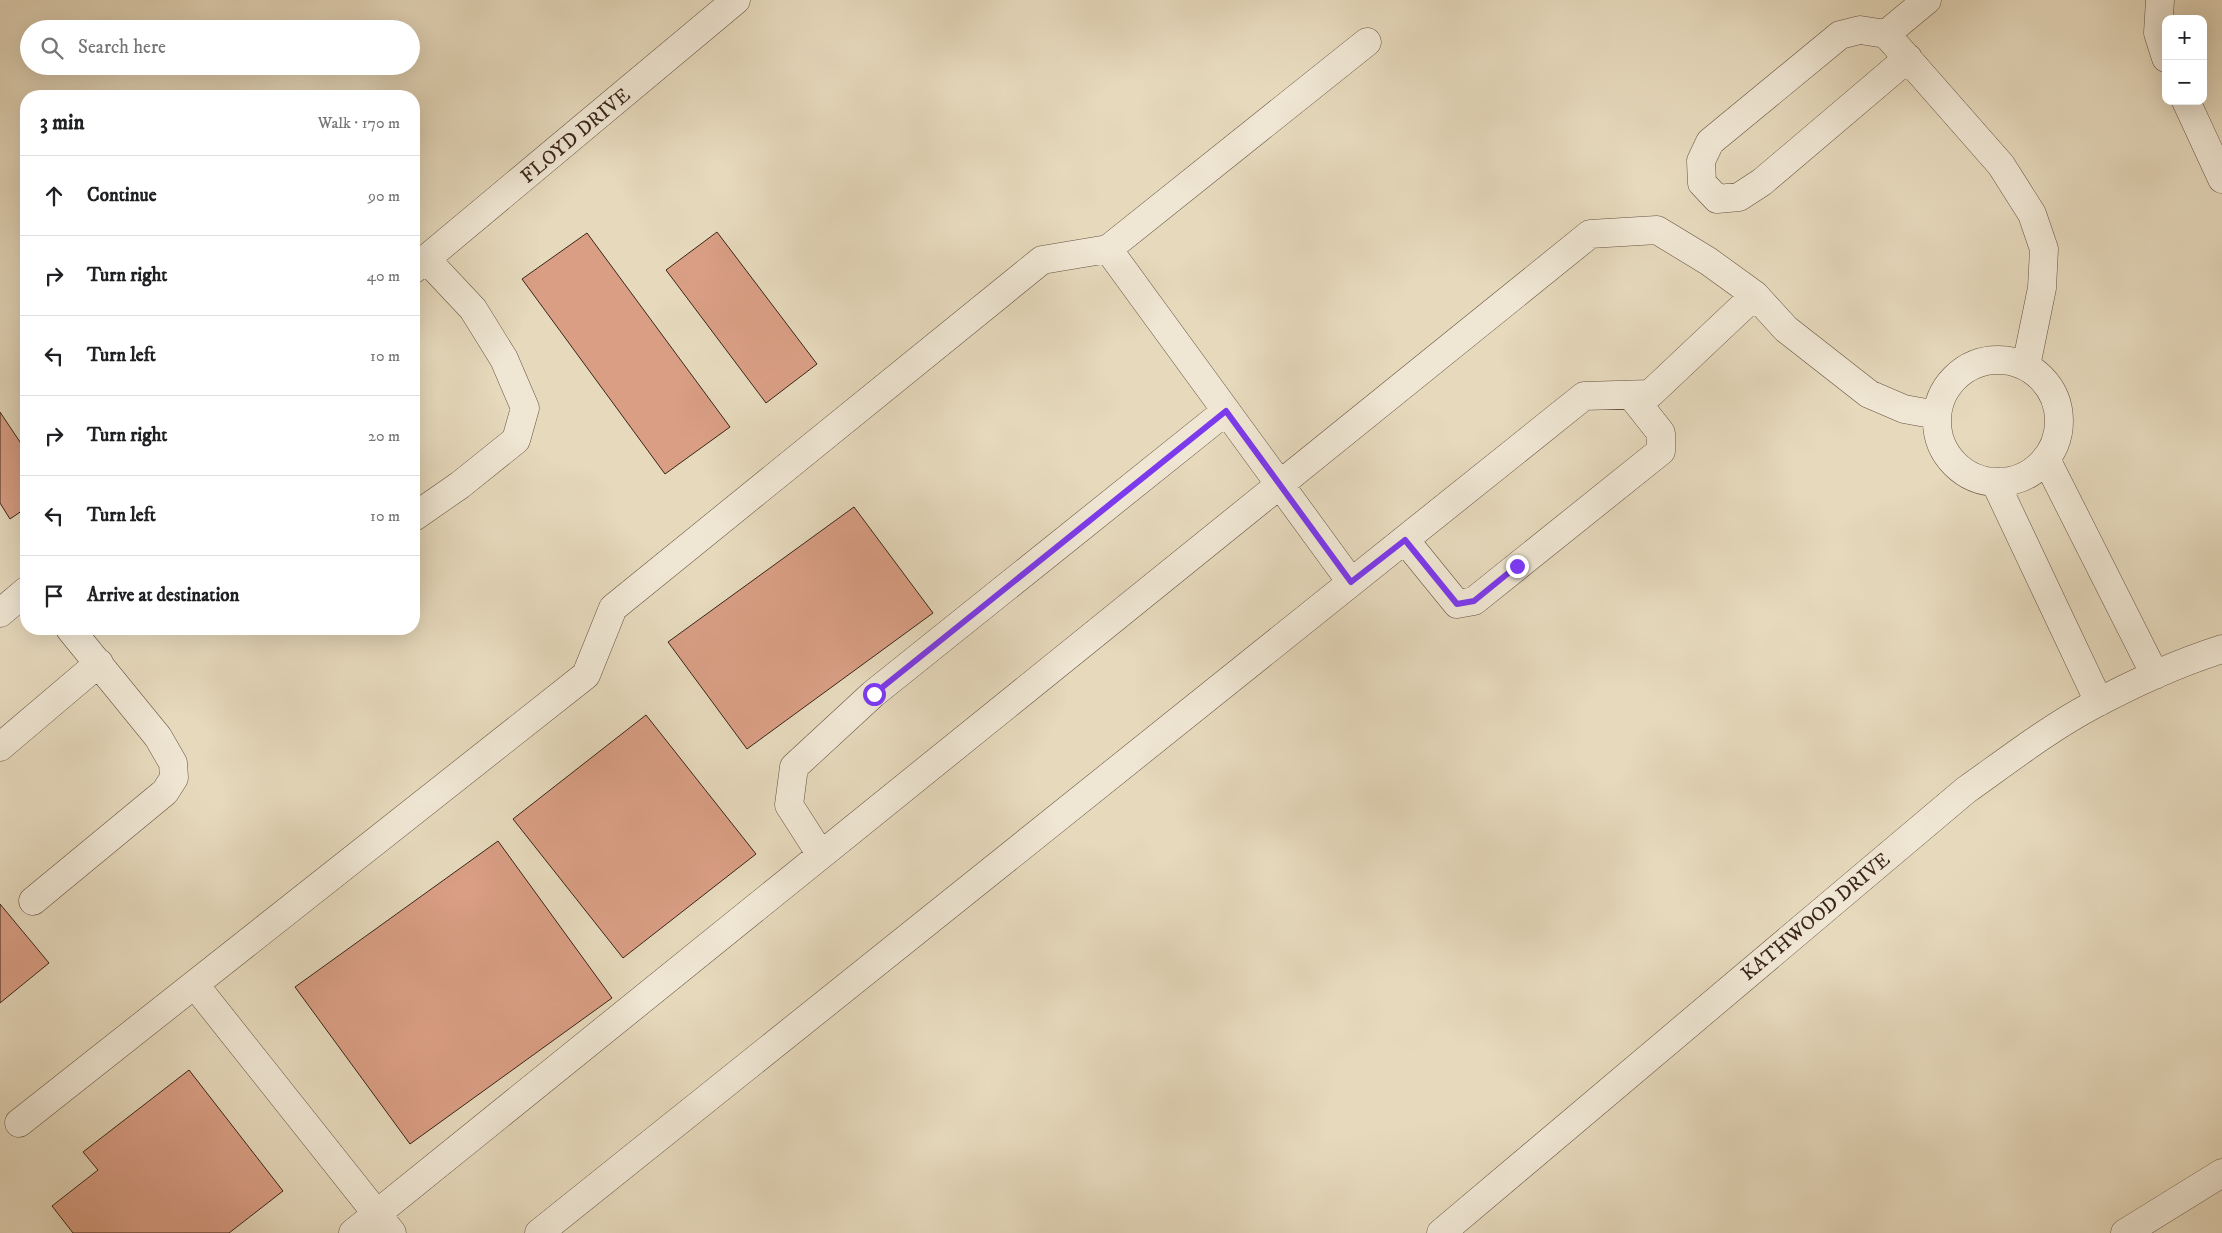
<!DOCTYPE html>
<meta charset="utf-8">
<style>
:root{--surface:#fff;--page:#f2f2f2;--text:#202124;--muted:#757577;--line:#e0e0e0}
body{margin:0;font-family:"IM FELL DW Pica",serif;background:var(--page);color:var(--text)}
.controls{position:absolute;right:15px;top:15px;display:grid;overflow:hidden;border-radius:10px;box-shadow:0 5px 20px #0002}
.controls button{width:45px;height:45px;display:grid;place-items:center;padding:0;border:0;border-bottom:1px solid var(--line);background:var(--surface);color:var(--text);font:25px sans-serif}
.stop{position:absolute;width:15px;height:15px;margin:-11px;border:4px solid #7c3aed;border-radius:50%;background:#fff}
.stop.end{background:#7c3aed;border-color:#fff;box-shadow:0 1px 5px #0008}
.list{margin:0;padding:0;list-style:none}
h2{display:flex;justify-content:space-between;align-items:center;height:65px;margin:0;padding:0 20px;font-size:21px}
h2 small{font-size:16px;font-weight:400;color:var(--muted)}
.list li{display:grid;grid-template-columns:32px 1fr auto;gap:15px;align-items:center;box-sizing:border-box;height:80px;padding:0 20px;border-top:1px solid var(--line)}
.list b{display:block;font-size:19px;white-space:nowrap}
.list em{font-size:16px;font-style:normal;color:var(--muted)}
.icon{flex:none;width:28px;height:28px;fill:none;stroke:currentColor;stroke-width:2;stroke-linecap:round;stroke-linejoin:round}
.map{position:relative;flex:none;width:2222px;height:1233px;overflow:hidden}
.search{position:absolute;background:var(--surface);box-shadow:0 5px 20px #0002;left:20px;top:20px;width:400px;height:55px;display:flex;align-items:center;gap:12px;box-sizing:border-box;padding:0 18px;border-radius:28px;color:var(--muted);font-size:19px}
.panel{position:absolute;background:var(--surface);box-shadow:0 5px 20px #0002;left:20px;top:90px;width:400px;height:545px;border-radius:20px}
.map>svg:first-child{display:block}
.building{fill:#d99e84;stroke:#3a2518}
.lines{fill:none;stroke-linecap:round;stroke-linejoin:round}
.minor-casing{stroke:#655241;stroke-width:29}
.minor{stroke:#efe6d3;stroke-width:28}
.route{stroke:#7c3aed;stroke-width:6}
.labels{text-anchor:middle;stroke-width:4;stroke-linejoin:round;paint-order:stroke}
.street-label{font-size:20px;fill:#3a2518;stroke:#efe6d3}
</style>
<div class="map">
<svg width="2222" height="1233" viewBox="0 0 2222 1233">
<rect width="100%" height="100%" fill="#e6d9bc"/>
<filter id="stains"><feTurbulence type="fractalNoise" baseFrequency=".004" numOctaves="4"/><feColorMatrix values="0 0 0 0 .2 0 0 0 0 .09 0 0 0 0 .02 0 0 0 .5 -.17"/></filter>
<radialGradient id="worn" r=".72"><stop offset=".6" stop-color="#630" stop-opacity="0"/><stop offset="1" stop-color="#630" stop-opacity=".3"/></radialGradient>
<!-- building -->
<path class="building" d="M717,232L817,364L766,403L666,270Z
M587,233L730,427L665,474L522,279Z
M0,412L26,451V508L10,519L0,503Z
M854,507L933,613L747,749L668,642Z
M646,715L756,854L623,958L513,819Z
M498,841L612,998L410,1144L295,987Z
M0,904L49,963L0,1003Z
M189,1070L283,1191L229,1233H73L52,1206L98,1170L83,1152Z"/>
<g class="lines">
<defs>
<path id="minor" d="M1927,0L1886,34L2001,165L2032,214L2044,249L2042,288L2026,366
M2160,0L2158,33L2166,58
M1886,34L1860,30L1840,35L1710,142L1701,161L1702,183L1717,199L1739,197L1762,182L1908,58
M2186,101L2222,179
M1108,249L1351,582
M414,269L736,0
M1937 421a61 61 0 1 1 122 0a61 61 0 1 1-122 0Z
M2046,459L2155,675
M1995,482L2099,702
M414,517L460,485L516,440L525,408L504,359L473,309L426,259
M1405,540L1457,604L1474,601L1661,451V433L1631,395
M0,613L26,591
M0,747L99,663
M821,855L789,805L794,767L873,694L1226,411
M33,901L165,792L174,778L173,763L158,737L70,629
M195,985L392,1233
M19,1123L586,675L613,608L1042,260L1108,249L1367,42
M353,1233L1590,234L1657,230L1708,261L1755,295L1786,329L1869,394L1904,409L1937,415
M539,1233L1584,396L1650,394L1755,295
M1441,1233L1966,790C2007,761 2048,729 2093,705C2134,683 2178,663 2222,649
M2125,1233L2222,1173"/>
</defs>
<!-- minor casing -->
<use href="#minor" class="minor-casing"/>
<!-- minor -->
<use href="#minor" class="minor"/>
</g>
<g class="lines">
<!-- route -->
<path class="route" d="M874,694L1226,411L1351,582L1405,540L1457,604L1474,601L1517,566"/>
</g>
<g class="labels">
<!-- street labels -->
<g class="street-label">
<text transform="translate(575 135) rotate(-40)" y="7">FLOYD DRIVE</text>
<text transform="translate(1815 916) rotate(-40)" y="7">KATHWOOD DRIVE</text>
</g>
</g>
<rect width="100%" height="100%" filter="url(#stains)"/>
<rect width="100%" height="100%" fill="url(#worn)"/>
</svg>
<div class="controls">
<button>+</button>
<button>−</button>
</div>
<div class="stop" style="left:874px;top:694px"></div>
<div class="stop end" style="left:1517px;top:566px"></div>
<div class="search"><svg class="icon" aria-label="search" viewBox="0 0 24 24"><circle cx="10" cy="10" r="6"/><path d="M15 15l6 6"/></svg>Search here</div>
<section class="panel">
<h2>3 min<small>Walk · 170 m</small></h2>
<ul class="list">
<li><svg class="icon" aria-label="ahead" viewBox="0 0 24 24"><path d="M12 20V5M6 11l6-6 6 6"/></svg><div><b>Continue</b></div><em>90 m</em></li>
<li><svg class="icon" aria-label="right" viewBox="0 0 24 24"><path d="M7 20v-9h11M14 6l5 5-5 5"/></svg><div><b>Turn right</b></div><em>40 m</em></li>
<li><svg class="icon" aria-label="left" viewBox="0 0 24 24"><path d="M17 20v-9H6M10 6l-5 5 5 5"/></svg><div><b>Turn left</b></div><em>10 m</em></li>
<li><svg class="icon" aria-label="right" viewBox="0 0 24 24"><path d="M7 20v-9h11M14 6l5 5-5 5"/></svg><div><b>Turn right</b></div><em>20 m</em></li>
<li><svg class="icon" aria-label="left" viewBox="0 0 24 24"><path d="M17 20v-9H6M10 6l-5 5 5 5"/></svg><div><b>Turn left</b></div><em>10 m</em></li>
<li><svg class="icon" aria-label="arrive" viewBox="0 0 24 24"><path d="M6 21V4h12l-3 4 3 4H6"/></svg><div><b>Arrive at destination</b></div></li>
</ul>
</section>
</div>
